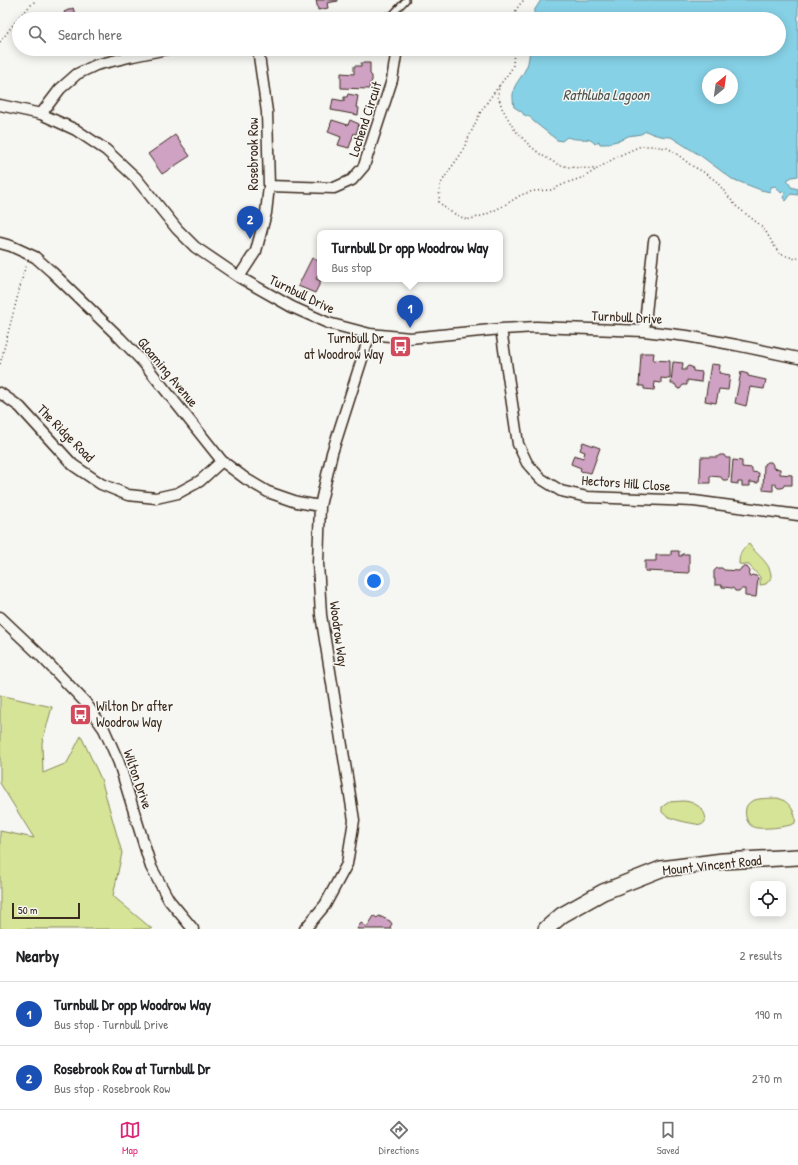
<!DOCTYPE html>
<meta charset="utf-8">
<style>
:root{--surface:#fff;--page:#f2f2f2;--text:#202124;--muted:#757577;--line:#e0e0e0;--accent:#db2777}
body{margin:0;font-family:"Patrick Hand",sans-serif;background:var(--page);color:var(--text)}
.controls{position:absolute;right:12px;bottom:12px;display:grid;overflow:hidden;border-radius:8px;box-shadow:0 2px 10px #0003}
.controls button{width:36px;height:36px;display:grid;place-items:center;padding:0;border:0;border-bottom:1px solid var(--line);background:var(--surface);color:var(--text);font:20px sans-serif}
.compass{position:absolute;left:702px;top:68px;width:36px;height:36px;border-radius:50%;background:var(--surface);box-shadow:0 2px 10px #0003;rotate:29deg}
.scale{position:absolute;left:12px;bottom:10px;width:68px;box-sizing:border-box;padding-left:4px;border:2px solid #3b2a1e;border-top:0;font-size:11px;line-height:14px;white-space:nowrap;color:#3b2a1e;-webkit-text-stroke:3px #f6f6f2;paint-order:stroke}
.you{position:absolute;left:374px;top:581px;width:14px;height:14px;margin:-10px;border:3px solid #fff;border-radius:50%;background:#1a73e8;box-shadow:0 0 0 6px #1a73e833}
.badge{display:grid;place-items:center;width:26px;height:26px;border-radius:50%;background:var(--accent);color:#fff;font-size:13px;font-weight:700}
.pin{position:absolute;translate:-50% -33px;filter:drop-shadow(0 1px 2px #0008)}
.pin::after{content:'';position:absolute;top:21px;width:14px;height:12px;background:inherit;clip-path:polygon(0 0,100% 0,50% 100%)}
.popup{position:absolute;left:317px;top:230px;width:186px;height:52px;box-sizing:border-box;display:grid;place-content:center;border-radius:8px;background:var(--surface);filter:drop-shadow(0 1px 3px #0005);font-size:13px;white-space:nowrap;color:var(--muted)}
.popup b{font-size:15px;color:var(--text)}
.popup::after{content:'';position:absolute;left:50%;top:100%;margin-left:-8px;border:8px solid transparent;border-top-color:var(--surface)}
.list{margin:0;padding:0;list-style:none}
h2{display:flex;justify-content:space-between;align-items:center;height:52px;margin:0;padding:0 16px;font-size:17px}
h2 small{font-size:13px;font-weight:400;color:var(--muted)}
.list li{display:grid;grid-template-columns:26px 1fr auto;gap:12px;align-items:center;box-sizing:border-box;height:64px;padding:0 16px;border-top:1px solid var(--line)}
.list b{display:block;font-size:15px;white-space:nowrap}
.list p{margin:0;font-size:13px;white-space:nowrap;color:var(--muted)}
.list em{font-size:13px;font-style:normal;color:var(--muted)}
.icon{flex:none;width:22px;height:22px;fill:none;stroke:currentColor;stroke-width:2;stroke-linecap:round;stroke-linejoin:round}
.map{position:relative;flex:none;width:798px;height:929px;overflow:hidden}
.search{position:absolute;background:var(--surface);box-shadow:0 2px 10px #0003;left:12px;right:12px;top:12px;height:44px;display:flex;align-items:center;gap:10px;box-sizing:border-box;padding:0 14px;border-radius:22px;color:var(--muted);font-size:15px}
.sheet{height:180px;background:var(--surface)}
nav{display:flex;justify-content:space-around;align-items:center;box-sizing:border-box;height:56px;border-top:1px solid var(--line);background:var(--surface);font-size:11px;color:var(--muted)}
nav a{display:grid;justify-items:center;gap:2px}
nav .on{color:var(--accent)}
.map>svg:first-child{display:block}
.green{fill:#d6e497;stroke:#88875a}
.water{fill:#86d1e6;stroke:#688e96;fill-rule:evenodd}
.building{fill:#cfa2c4;stroke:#3b2a1e}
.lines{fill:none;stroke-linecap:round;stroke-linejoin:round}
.service-casing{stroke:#3b2a1e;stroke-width:8}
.minor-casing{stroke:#3b2a1e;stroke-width:13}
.secondary-casing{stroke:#3b2a1e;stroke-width:18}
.path{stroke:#3b2a1e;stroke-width:1.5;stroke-dasharray:1 3;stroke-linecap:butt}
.service{stroke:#f6f6f2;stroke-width:5}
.minor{stroke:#f6f6f2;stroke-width:10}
.secondary{stroke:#f6f6f2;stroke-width:15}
.labels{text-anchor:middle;stroke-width:3;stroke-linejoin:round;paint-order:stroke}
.street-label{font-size:14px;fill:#3b2a1e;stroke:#f6f6f2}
.poi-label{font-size:14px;fill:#3b2a1e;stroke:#f6f6f2;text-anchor:end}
.water-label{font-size:15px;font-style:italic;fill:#4e5450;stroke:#f6f6f2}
</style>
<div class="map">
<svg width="798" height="929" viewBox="0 0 798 929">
<rect width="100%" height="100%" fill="#f6f6f2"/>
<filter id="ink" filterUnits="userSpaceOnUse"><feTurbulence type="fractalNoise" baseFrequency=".025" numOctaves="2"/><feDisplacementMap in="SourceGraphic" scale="8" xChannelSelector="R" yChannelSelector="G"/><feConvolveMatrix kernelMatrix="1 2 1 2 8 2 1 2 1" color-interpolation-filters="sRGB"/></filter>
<g filter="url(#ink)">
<!-- green -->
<path class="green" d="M749,544C756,555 772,563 771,578L766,584L760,585V577L749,565L739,564C739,555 741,549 749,544Z
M0,695L52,707L42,743L43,773L67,763L81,736L101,779L122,853L113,896L152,929H0V831L34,838L0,783Z
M777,798C788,800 797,812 795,823C790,827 759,830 753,827C749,825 747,821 746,817C742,796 763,799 777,798Z
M683,801C688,801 694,803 698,806C704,810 710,821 701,825C691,823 668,820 662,812V807L669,802Z"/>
<!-- water -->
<path class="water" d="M541,0H798V176L792,177L787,180L791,187L798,189V195L791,194L786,201L783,198L785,193L784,191L781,193L779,190L775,186L771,187L770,192L761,190L732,179L701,156L671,137C662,137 654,135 646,131L641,134L628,136L621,140L613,142L606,144H600L599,141L595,144C590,137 584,140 577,139C574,139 570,138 567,137L562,141L557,140L533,121C531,117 528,116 524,115L522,112L514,107C510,84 518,85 526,68C529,63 529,55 530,49H779V19H535L534,11ZM708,74H732V98H708Z"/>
<!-- building -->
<path class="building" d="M316,0H338V1L327,3L328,8L318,10Z
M73,8L77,19H67L64,12Z
M361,63H370V74L372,76V81L370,83L369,89L341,88V73L354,74V66H361Z
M348,94L358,96L356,107L359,108L358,115L331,110L333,99L344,101V97H347Z
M332,120L348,125L350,120L359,124L356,134L354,133L349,148L338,145L341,137L328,132Z
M175,135L190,156L162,174L148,154Z
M312,258L320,262V271L316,279L321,281L315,293L298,286Z
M641,353H654L653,360L670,361V379L661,378V383L655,382L654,390L644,389V386H639Z
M673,362L683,363L682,370H686V368L688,366L692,367L693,369V371L702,372L701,382L687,380V385H683L680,389L677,388L675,384H671Z
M711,364L720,365L719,373L730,375L728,390L719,389L716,403L705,401Z
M741,372L748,374V376L766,380L764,389L750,387L746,406L735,403Z
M583,442L600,448L591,473L580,471L581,468L571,464L574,455L583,458L585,452L580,450Z
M720,455H724L726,458H730L729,478L727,480H723L721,477L710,476V483H700L701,457H717Z
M733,460L742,461V467L752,468V472L759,473L758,483L750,482V486H742V482H738V484L731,483Z
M767,462H771L773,465V468L780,469V474L792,475V485H784V486L782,488H778L776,486V484H773V491L763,490L764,464Z
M671,551H679V556H682V554H689V573L645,571V561H656V555H671Z
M742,567H747L750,571L749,577L752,575L756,576L758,578L756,597L745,596V589H741L739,591H735L733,588L722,587V585H715V579H714V571L717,568H722L724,570L739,571Z
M374,916L377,918L379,916L390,921L392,924L390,927L391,929H357L361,923L367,927Z"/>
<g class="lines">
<defs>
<path id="service" d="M389,18L406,0"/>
<path id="minor" d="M379,19L389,18V19
M0,105L41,114L76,130L106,150L136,178L177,229L195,247L239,277L292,307L328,323L370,334L410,338L501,329L536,327L644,331L687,336L736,345L798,358
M41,114L60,89L77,74L96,65L133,56L167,49
M269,186L334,188L352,180L364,166L392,80L397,49
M0,243L11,246L35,257L52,272L120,338L143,362L222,461L246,479L268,492L297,502L320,506
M239,277L256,251L266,213L269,186L267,112L258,49
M501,329L518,444L527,463L540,478L561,491L587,497L694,501L798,515
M644,331L654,241
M0,393L20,407L73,465L101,484L128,495L156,498L178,493L200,481L222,461
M0,617L39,654L85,702L104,729L119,763L151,867L169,900L193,929
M305,929L325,905L347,864L354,820L321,615L318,563L320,506L332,453L370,334"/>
<path id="secondary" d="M546,929L562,915L603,892L661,869L723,861L798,857"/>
</defs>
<!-- service casing -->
<use href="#service" class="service-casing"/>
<!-- minor casing -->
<use href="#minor" class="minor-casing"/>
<!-- secondary casing -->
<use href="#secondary" class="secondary-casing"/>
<!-- path -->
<path class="path" d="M514,19C514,11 518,6 524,0
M0,42L19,17L36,0
M514,49L513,65L511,70L499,86L498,96L502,108L514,129L529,145L540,154L557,164L568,167L597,169L618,156L641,146H652L667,148L673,151L692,166L702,171L716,181L736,206L760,225L766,232L775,247L780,254L796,259L798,258
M499,86L490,98L480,113L461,154L448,172L440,185L439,202L447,210L467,220L485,215L503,206L521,195L533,191L551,190L569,182L584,177L597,169
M0,364L25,268L28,265"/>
<!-- service -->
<use href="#service" class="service"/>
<!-- minor -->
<use href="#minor" class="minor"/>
<!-- secondary -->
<use href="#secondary" class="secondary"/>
</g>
</g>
<!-- icons -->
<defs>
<symbol id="bus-square" viewBox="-11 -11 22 22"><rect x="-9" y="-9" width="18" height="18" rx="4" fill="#d1495b" stroke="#f6f6f2"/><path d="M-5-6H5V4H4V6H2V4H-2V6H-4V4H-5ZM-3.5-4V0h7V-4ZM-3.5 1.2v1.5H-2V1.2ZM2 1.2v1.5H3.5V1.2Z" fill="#fff"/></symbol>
</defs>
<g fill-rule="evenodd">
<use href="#bus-square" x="388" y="334" width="25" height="25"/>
<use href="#bus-square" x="68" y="702" width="25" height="25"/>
</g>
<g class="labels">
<!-- street labels -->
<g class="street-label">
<text transform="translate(365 119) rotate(-72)" y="5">Lochend Circuit</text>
<text transform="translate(253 154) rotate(-90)" y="5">Rosebrook Row</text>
<text transform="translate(302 294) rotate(26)" y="5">Turnbull Drive</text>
<text transform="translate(627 317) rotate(3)" y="5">Turnbull Drive</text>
<text transform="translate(168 372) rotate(50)" y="5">Gloaming Avenue</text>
<text transform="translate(66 433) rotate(45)" y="5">The Ridge Road</text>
<text transform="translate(626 483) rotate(4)" y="5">Hectors Hill Close</text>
<text transform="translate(339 634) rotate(82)" y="5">Woodrow Way</text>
<text transform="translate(138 779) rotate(71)" y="5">Wilton Drive</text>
<text transform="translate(712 865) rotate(-6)" y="5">Mount Vincent Road</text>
</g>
<!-- poi labels -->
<g class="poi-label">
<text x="384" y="343">Turnbull Dr<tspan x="384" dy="16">at Woodrow Way</tspan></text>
<text x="96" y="711" text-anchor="start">Wilton Dr after<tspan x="96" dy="16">Woodrow Way</tspan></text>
</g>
<!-- water labels -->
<g class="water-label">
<text x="606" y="100">Rathluba Lagoon</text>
</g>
</g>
</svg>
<div class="controls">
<button><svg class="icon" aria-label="locate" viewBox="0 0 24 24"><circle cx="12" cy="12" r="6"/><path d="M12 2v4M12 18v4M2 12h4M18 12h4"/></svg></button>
</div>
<svg class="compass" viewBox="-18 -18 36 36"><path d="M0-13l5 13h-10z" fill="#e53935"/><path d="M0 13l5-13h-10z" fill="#757577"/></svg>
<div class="scale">50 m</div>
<div class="you"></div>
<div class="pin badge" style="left:410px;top:328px;background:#1a4fb4">1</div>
<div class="popup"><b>Turnbull Dr opp Woodrow Way</b>Bus stop</div>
<div class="pin badge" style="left:250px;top:239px;background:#1a4fb4">2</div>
<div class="search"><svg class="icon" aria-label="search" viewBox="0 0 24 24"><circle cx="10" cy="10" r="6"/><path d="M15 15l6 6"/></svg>Search here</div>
</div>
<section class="sheet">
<h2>Nearby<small>2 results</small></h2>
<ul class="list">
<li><span class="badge" style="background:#1a4fb4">1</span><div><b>Turnbull Dr opp Woodrow Way</b><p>Bus stop · Turnbull Drive</p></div><em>190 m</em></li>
<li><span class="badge" style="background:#1a4fb4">2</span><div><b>Rosebrook Row at Turnbull Dr</b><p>Bus stop · Rosebrook Row</p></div><em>270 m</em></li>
</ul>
</section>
<nav>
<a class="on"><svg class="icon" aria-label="map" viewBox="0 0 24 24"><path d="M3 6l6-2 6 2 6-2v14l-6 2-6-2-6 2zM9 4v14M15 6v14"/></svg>Map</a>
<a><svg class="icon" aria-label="directions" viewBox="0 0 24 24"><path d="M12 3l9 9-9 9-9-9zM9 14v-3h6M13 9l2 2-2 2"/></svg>Directions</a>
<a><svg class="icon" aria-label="saved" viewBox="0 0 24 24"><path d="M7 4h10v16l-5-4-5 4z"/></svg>Saved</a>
</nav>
